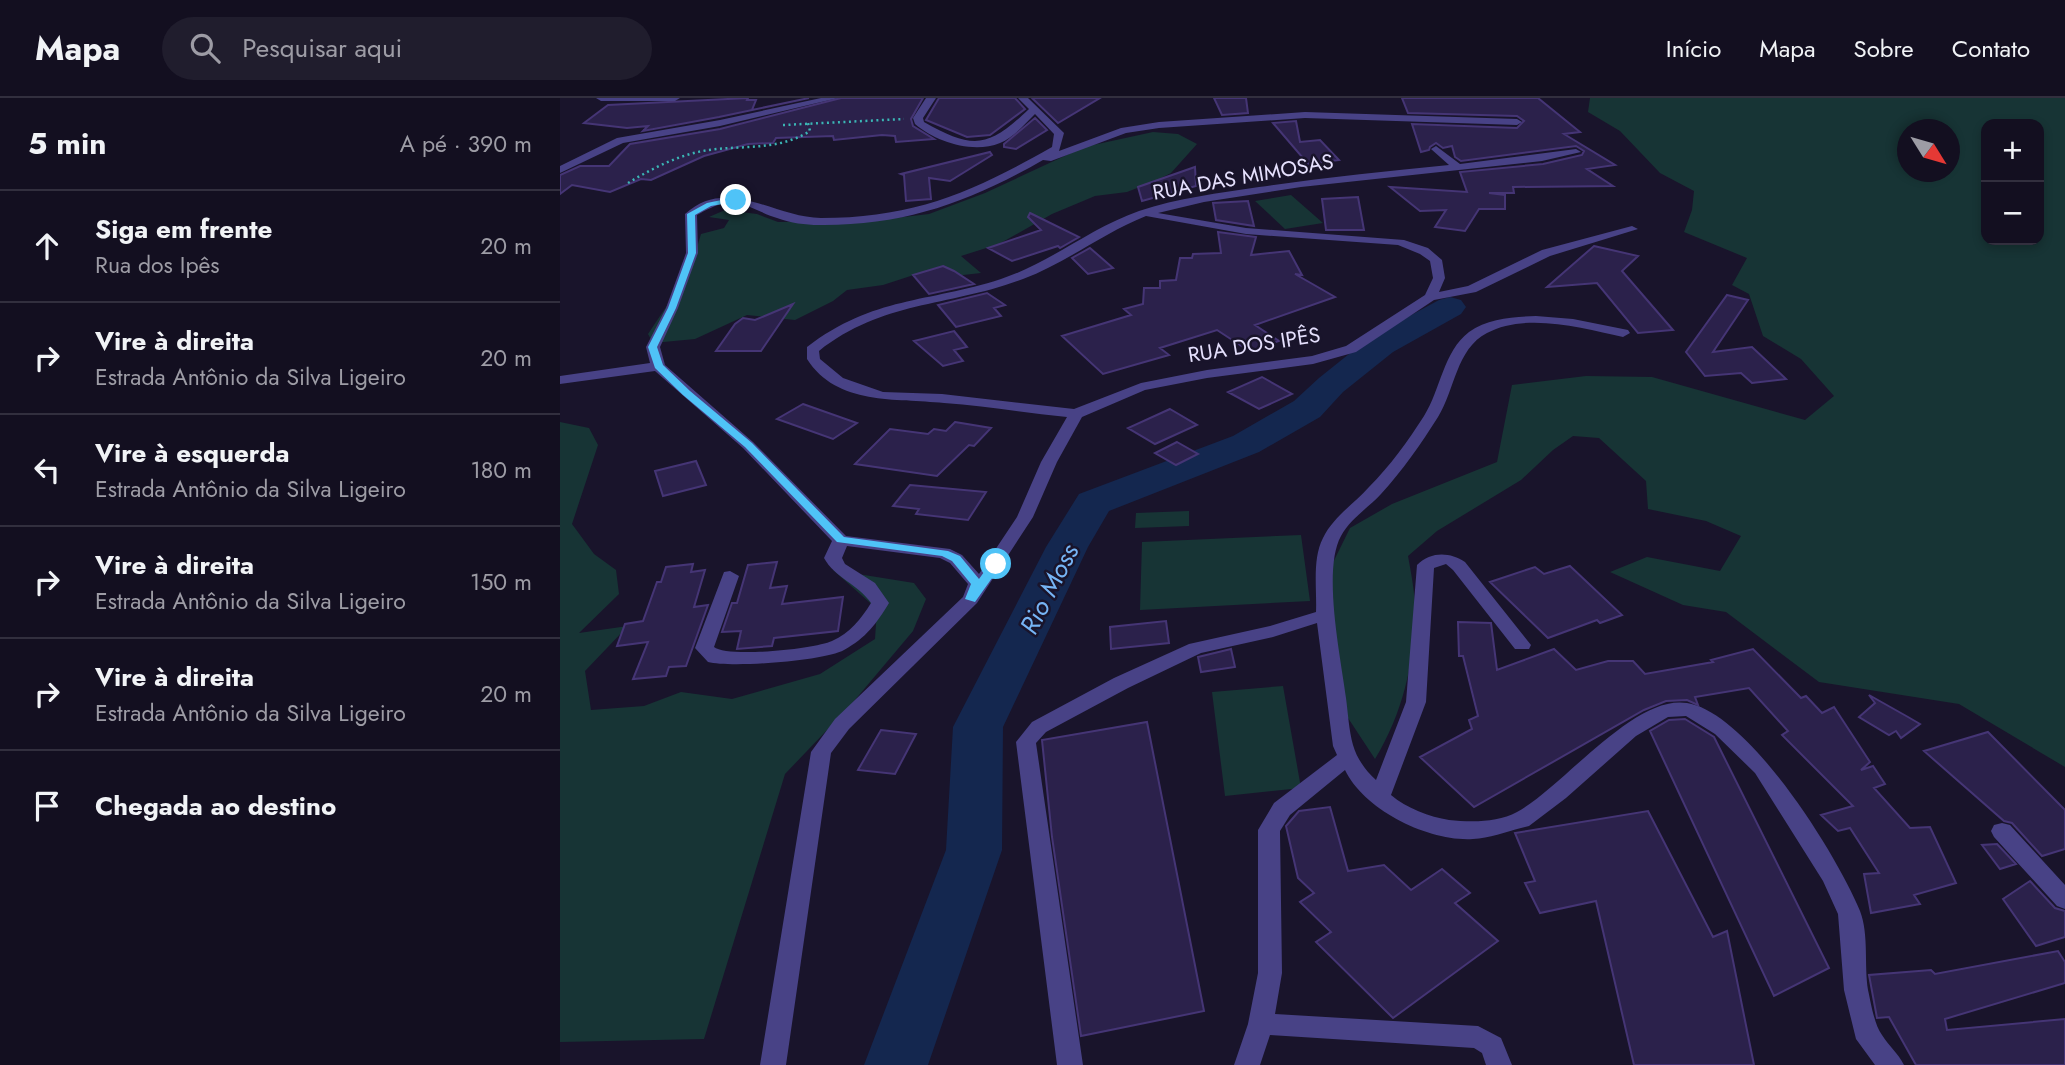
<!DOCTYPE html>
<html lang="pt">
<meta charset="utf-8">
<style>
:root{--surface:#130f20;--page:#201d2d;--text:#f1f3f6;--muted:#9d9ca5;--line:#322f3e}
body{margin:0;font-family:Jost,sans-serif;background:var(--page);color:var(--text)}
.controls{position:absolute;right:21px;top:21px;display:grid;overflow:hidden;border-radius:14px;box-shadow:0 4px 10px #0003}
.controls button{width:63px;height:63px;display:grid;place-items:center;padding:0;border:0;border-bottom:2px solid var(--line);background:var(--surface);color:var(--text);font:35px sans-serif}
.compass{position:absolute;left:1337px;top:21px;width:63px;height:63px;border-radius:50%;background:var(--surface);box-shadow:0 4px 10px #0003;rotate:127deg}
.stop{position:absolute;width:21px;height:21px;margin:-16px;border:5px solid #4fc3f7;border-radius:50%;background:#fff}
.stop.end{background:#4fc3f7;border-color:#fff;box-shadow:0 2px 7px #0008}
.list{margin:0;padding:0;list-style:none}
h2{display:flex;justify-content:space-between;align-items:center;height:91px;margin:0;padding:0 28px;font-size:30px}
h2 small{font-size:23px;font-weight:400;color:var(--muted)}
.list li{display:grid;grid-template-columns:46px 1fr auto;gap:21px;align-items:center;box-sizing:border-box;height:112px;padding:0 28px;border-top:2px solid var(--line)}
.list b{display:block;font-size:26px;white-space:nowrap}
.list p{margin:0;font-size:23px;white-space:nowrap;color:var(--muted)}
.list em{font-size:23px;font-style:normal;color:var(--muted)}
.icon{flex:none;width:38px;height:38px;fill:none;stroke:currentColor;stroke-width:2;stroke-linecap:round;stroke-linejoin:round}
.map{position:relative;flex:none;width:1505px;height:967px;overflow:hidden}
header{display:flex;align-items:center;gap:42px;box-sizing:border-box;height:98px;padding:0 35px;background:var(--surface);border-bottom:2px solid var(--line)}
header strong{font-size:33px}
nav{display:flex;gap:38px;margin-inline-start:auto;font-size:24px}
.search{width:490px;height:63px;background:var(--page);display:flex;align-items:center;gap:18px;box-sizing:border-box;padding:0 24px;border-radius:38px;color:var(--muted);font-size:26px}
main{display:flex}
aside{flex:1;background:var(--surface)}
.map>svg:first-child{display:block}
.green{fill:#173435;fill-rule:evenodd}
.lines{fill:none;stroke-linecap:round;stroke-linejoin:round}
.river{fill:#14274f;fill-rule:evenodd}
.building{fill:#2b214b;stroke:#453575;stroke-width:2}
.path{stroke:#3bb6b5;stroke-width:2.5;stroke-dasharray:2 3.5;stroke-linecap:butt}
.minor{fill:#484286;fill-rule:evenodd}
.route{fill:#4fc3f7}
.labels{text-anchor:middle;stroke-width:5;stroke-linejoin:round;paint-order:stroke}
.far-street-label{font-size:21px;fill:#e5e0fd;stroke:#19142b}
.water-label{font-size:26px;font-style:italic;fill:#76b4f5;stroke:#19142b}
</style>
<header>
<strong>Mapa</strong>
<div class="search"><svg class="icon" aria-label="search" viewBox="0 0 24 24"><circle cx="10" cy="10" r="6"/><path d="M15 15l6 6"/></svg>Pesquisar aqui</div>
<nav><a>Início</a><a>Mapa</a><a>Sobre</a><a>Contato</a></nav>
</header>
<main>
<aside>
<h2>5 min<small>A pé · 390 m</small></h2>
<ul class="list">
<li><svg class="icon" aria-label="ahead" viewBox="0 0 24 24"><path d="M12 20V5M6 11l6-6 6 6"/></svg><div><b>Siga em frente</b><p>Rua dos Ipês</p></div><em>20 m</em></li>
<li><svg class="icon" aria-label="right" viewBox="0 0 24 24"><path d="M7 20v-9h11M14 6l5 5-5 5"/></svg><div><b>Vire à direita</b><p>Estrada Antônio da Silva Ligeiro</p></div><em>20 m</em></li>
<li><svg class="icon" aria-label="left" viewBox="0 0 24 24"><path d="M17 20v-9H6M10 6l-5 5 5 5"/></svg><div><b>Vire à esquerda</b><p>Estrada Antônio da Silva Ligeiro</p></div><em>180 m</em></li>
<li><svg class="icon" aria-label="right" viewBox="0 0 24 24"><path d="M7 20v-9h11M14 6l5 5-5 5"/></svg><div><b>Vire à direita</b><p>Estrada Antônio da Silva Ligeiro</p></div><em>150 m</em></li>
<li><svg class="icon" aria-label="right" viewBox="0 0 24 24"><path d="M7 20v-9h11M14 6l5 5-5 5"/></svg><div><b>Vire à direita</b><p>Estrada Antônio da Silva Ligeiro</p></div><em>20 m</em></li>
<li><svg class="icon" aria-label="arrive" viewBox="0 0 24 24"><path d="M6 21V4h12l-3 4 3 4H6"/></svg><div><b>Chegada ao destino</b></div></li>
</ul>
</aside>
<div class="map">
<svg width="1505" height="967" viewBox="0 0 1505 967">
<rect width="100%" height="100%" fill="#19142b"/>
<!-- green -->
<path class="green" d="M1030,0H1505V669L1399,606L1259,584L1166,514L1123,507L1050,474L1087,459L1160,473L1181,438L1146,423L1088,411L1086,383L1039,340L1013,338L993,352L961,382L877,433L848,458C851,475 855,494 855,512C855,564 842,617 815,661L765,585L759,493L790,430L832,406L937,364L952,287L1026,278L1092,279L1245,322L1274,298L1241,261L1203,238L1189,196L1172,187L1187,160L1124,134L1132,112L1134,93L1100,75L1060,33L1028,14ZM1426,26H1479V142H1426ZM1348,32H1390V74H1348Z
M593,34L618,36L637,46L611,75L595,83L567,94L535,98L492,116L439,146L401,158L421,175L385,179L369,172L323,187L287,192L273,203L235,222L187,217L135,241L93,245L88,236L130,173L141,136L164,130L169,122L149,119L165,112L197,116L218,124L310,123L369,116L425,95L524,49Z
M731,97L763,125L725,131L695,103Z
M0,324L29,330L38,347L12,426L34,456L56,472L59,496L19,535L68,528L25,573L31,612L84,608L121,594L172,601L260,576L315,541L317,511L273,472L354,485L366,501L353,533L289,609L225,676L144,941L0,944Z
M629,413V428L575,430L576,415Z
M741,437L750,503L580,512L582,444Z
M723,588L741,690L665,698L652,594Z"/>
<g class="lines">
<!-- river -->
<path class="river" d="M890,199L901,202L906,209L901,216L833,254L783,294L760,319L699,354L549,413L528,449L443,629L442,752L368,967H304L386,752L393,629L486,449L519,396L673,338L734,303L759,280L809,240L879,202Z"/>
</g>
<!-- building -->
<path class="building" d="M188,0L187,2H196L192,12L249,0L159,19L83,33L88,28L67,30L24,25L48,7Z
M281,0H363L351,21L353,28L374,41L336,44L335,38L322,37L274,42L273,38L216,40L213,45L188,46L144,58L91,82L81,81L50,94L12,87L0,96V77L20,68H49L70,46L160,31Z
M379,0H455L465,11L430,37L407,39L366,22Z
M472,0H540L498,25Z
M654,0H686L688,15L662,17Z
M842,0H978L1020,34L1004,36L1055,67L1027,71L1053,88L953,89L954,95H929L945,97V111H919L905,133L875,129L886,112L860,113L830,89L907,94L900,74L983,66L1022,57L1024,53L1016,48L901,63L895,59L892,48L883,50L876,45L870,49L869,52L861,54L852,26L957,30L964,23L957,18L848,15Z
M475,20L487,32L456,51L444,49V46Z
M736,23L740,44L760,42L779,62L748,66L713,25Z
M430,54L432,57L390,83L369,80L371,101L346,103L344,77L341,76Z
M635,69L636,88L582,103L578,89Z
M798,99L804,132H766L762,101Z
M688,103L694,128L656,122L653,105Z
M470,115L519,139L500,150L498,148L452,163L428,150L481,132L468,119Z
M658,134L696,139L691,157L729,153L742,177L735,176L775,199L695,227L719,243L689,253L657,232L600,250L609,257L543,276L502,238L571,217L564,211L583,206L584,190H600V183L616,182L620,160H632L633,156L661,155Z
M1034,148L1078,158L1062,173L1113,232L1078,235L1037,185L987,189Z
M530,150L553,170L528,176L512,160Z
M383,168L394,173L414,186L369,196L353,177Z
M427,195L445,207L434,210L441,218L396,229L378,207Z
M1167,197L1188,202L1153,254L1192,249L1226,281L1192,285L1181,275L1145,278L1126,254Z
M233,206L201,253H156L175,226L183,220L195,222Z
M394,233L407,249L394,252L403,263L383,268L354,243Z
M702,279L732,296L699,311L668,294Z
M243,306L297,325L273,341L217,321Z
M610,311L637,327L595,346L568,330Z
M395,324L431,330L414,348L409,347L377,378L295,366L330,331L368,336L374,331L386,333Z
M617,344L638,356L616,367L595,355Z
M136,363L146,387L103,398L95,373Z
M350,387L426,394L408,422L356,416L359,411L333,408Z
M217,464L210,490L227,488L222,506L283,499L278,533L214,540L212,548L177,551L181,533L162,534L172,505H177L188,467Z
M133,466L131,474L145,472L134,509L148,507L126,568L109,569L106,578L73,581L88,544L57,548L65,526L83,523L97,484H101L106,469Z
M1010,468L1062,517L1040,525L1037,522L988,540L930,484L975,469L984,476Z
M606,523L609,545L551,551L550,529Z
M898,524L931,525L937,572L994,551L1016,572L1048,563H1073L1085,576L1153,564L1151,562L1193,551L1241,600L1246,598L1262,615L1274,609L1310,664L1301,672L1313,668L1325,686L1314,690L1350,730L1370,729L1396,785L1354,797L1360,806L1311,815L1304,776L1319,775L1290,730L1278,733L1261,717L1293,708L1222,637L1228,633L1189,590L1135,599L1138,607L1127,602L1106,603L1084,612L914,709L860,659L912,631L909,622L918,618L903,558H899Z
M671,551L675,569L641,574L638,559Z
M1309,597L1348,619L1360,626L1341,640L1336,633L1329,637L1299,619L1315,605Z
M1125,621L1154,639L1269,870L1214,898L1090,633L1109,622Z
M587,624L644,913L521,938L492,739L482,642Z
M321,632L356,636L335,676L298,672Z
M1428,634L1505,712V751L1482,758L1452,725L1444,723L1364,653Z
M770,709L788,773L824,767L851,792L882,771L910,795L895,805L938,843L833,920L756,844L771,834L740,804L754,795L738,780L726,728L739,713Z
M1088,713L1153,839L1167,833L1194,967H1074L1036,803L980,815L965,785L975,783L955,735Z
M1437,746L1456,766L1440,771L1422,747Z
M1470,783L1495,810L1505,813V839L1476,848L1443,801Z
M1498,853L1505,864V885L1385,921L1387,932L1505,921V967H1356L1329,919L1317,920L1309,877L1371,872L1375,876Z"/>
<g class="lines">
<!-- path -->
<path class="path" d="M223,27L344,21
M68,85C93,70 120,56 149,52C184,47 218,53 250,33L248,25"/>
<!-- minor -->
<path class="minor" d="M36,0H120L115,3H41Z
M261,0H278L160,28L63,45L0,75V68L57,40L160,22Z
M366,0H376L363,20L364,24C414,52 428,50 469,11L458,0H468L504,35L499,53L561,30L599,24L745,14L957,21L962,24L957,27L745,20L599,30L566,35L491,63L483,62C410,104 344,128 259,127C245,127 231,125 217,120C200,115 185,103 166,105C155,107 146,112 137,117L138,155L118,210L100,249L105,267L193,344L286,438L390,451L402,457L419,476L457,419L481,364L507,319C466,315 425,308 384,305C336,300 277,308 247,261V249C314,198 367,205 441,181C490,165 530,130 579,113C618,100 659,95 699,89C762,80 826,73 889,67L871,51L876,48L900,66L1016,51L1021,54L982,63L741,89L644,104L598,115L686,130L844,142L868,150L882,162L885,180L879,194L908,188L982,152L1072,128L1078,131L990,158L916,194L874,202L796,254L753,266L647,280L585,292L522,319L497,364L473,419L417,505L289,631L271,655L226,967H200L251,654L275,621L403,499L408,486L390,465L380,460L287,448L282,460L285,466L315,485L329,505C317,525 306,540 284,552C265,563 171,570 148,564L135,550L164,474L170,473L179,478L154,549C167,560 255,551 272,543C290,535 301,521 311,505C298,486 275,480 264,460L272,443L183,350L95,273L0,286V278L90,265L86,249L106,210L126,155L125,116C167,77 215,120 261,120C354,120 413,94 492,49L494,36L475,16C464,27 454,39 440,45C413,56 376,44 355,26L353,20ZM586,118L686,136L838,147L860,156L870,163L873,180L865,197L786,248L752,258L647,272L581,285L514,311L382,296L323,294L283,280L260,261L259,253C324,202 390,209 463,181C506,165 543,135 586,118Z
M976,218L1013,221L1068,232L1070,235L1063,239C1023,230 966,214 927,235C896,251 895,292 878,319C861,346 842,373 821,396C808,410 790,421 781,438C762,472 781,561 786,600C788,615 789,633 793,647C797,661 806,673 816,682L846,604L857,467C871,453 890,454 905,464L971,547L969,551H955L893,472L886,466L874,470L866,604L831,697C846,710 870,719 889,722C910,724 937,725 957,714C1003,689 1074,596 1127,605C1189,615 1277,757 1300,813C1309,836 1304,867 1308,892C1311,905 1314,926 1322,937C1329,948 1338,955 1344,967H1315L1296,941L1284,892L1278,816L1263,783L1195,675L1155,636L1126,618L1108,619L1076,638L1006,700L969,728L961,730C946,734 929,740 913,741C869,744 804,712 785,672L730,717L720,733L722,875L715,916L918,928L941,940L952,967H926L922,955L914,950L710,937L700,967H674L688,926L698,875V732L714,705L777,657L773,648L757,525L713,539L641,555L568,590L486,634L476,645L523,967H497L456,644L472,624L554,580L629,546L710,528L756,514C757,491 752,461 763,440C773,419 794,406 809,389C830,368 848,343 864,318C881,291 883,254 909,234C928,220 954,219 976,218Z
M1442,725L1450,727L1505,787V811L1497,808L1434,739L1431,733L1434,727Z"/>
</g>
<!-- route -->
<path class="route" d="M176,99L179,103L151,108L135,117L136,155L116,210L97,249L103,267L130,293L192,345L284,439L388,453L400,458L419,481L432,463H440L442,466L415,504L405,501L411,486L392,463L382,458L277,444L185,349L123,297L95,270L88,249L108,210L128,155L127,116L147,105Z"/>
<g class="labels">
<!-- far-street labels -->
<g class="far-street-label">
<text transform="translate(683 79) rotate(-10)" y="7">RUA DAS MIMOSAS</text>
<text transform="translate(694 247) rotate(-9)" y="7">RUA DOS IPÊS</text>
</g>
<!-- water labels -->
<g class="water-label">
<text transform="translate(489 491) rotate(-63)" y="9">Rio Moss</text>
</g>
</g>
</svg>
<div class="controls">
<button>+</button>
<button>−</button>
</div>
<svg class="compass" viewBox="-18 -18 36 36"><path d="M0-13l5 13h-10z" fill="#e53935"/><path d="M0 13l5-13h-10z" fill="#9d9ca5"/></svg>
<div class="stop" style="left:436px;top:466px"></div>
<div class="stop end" style="left:176px;top:102px"></div>
</div>
</main>
